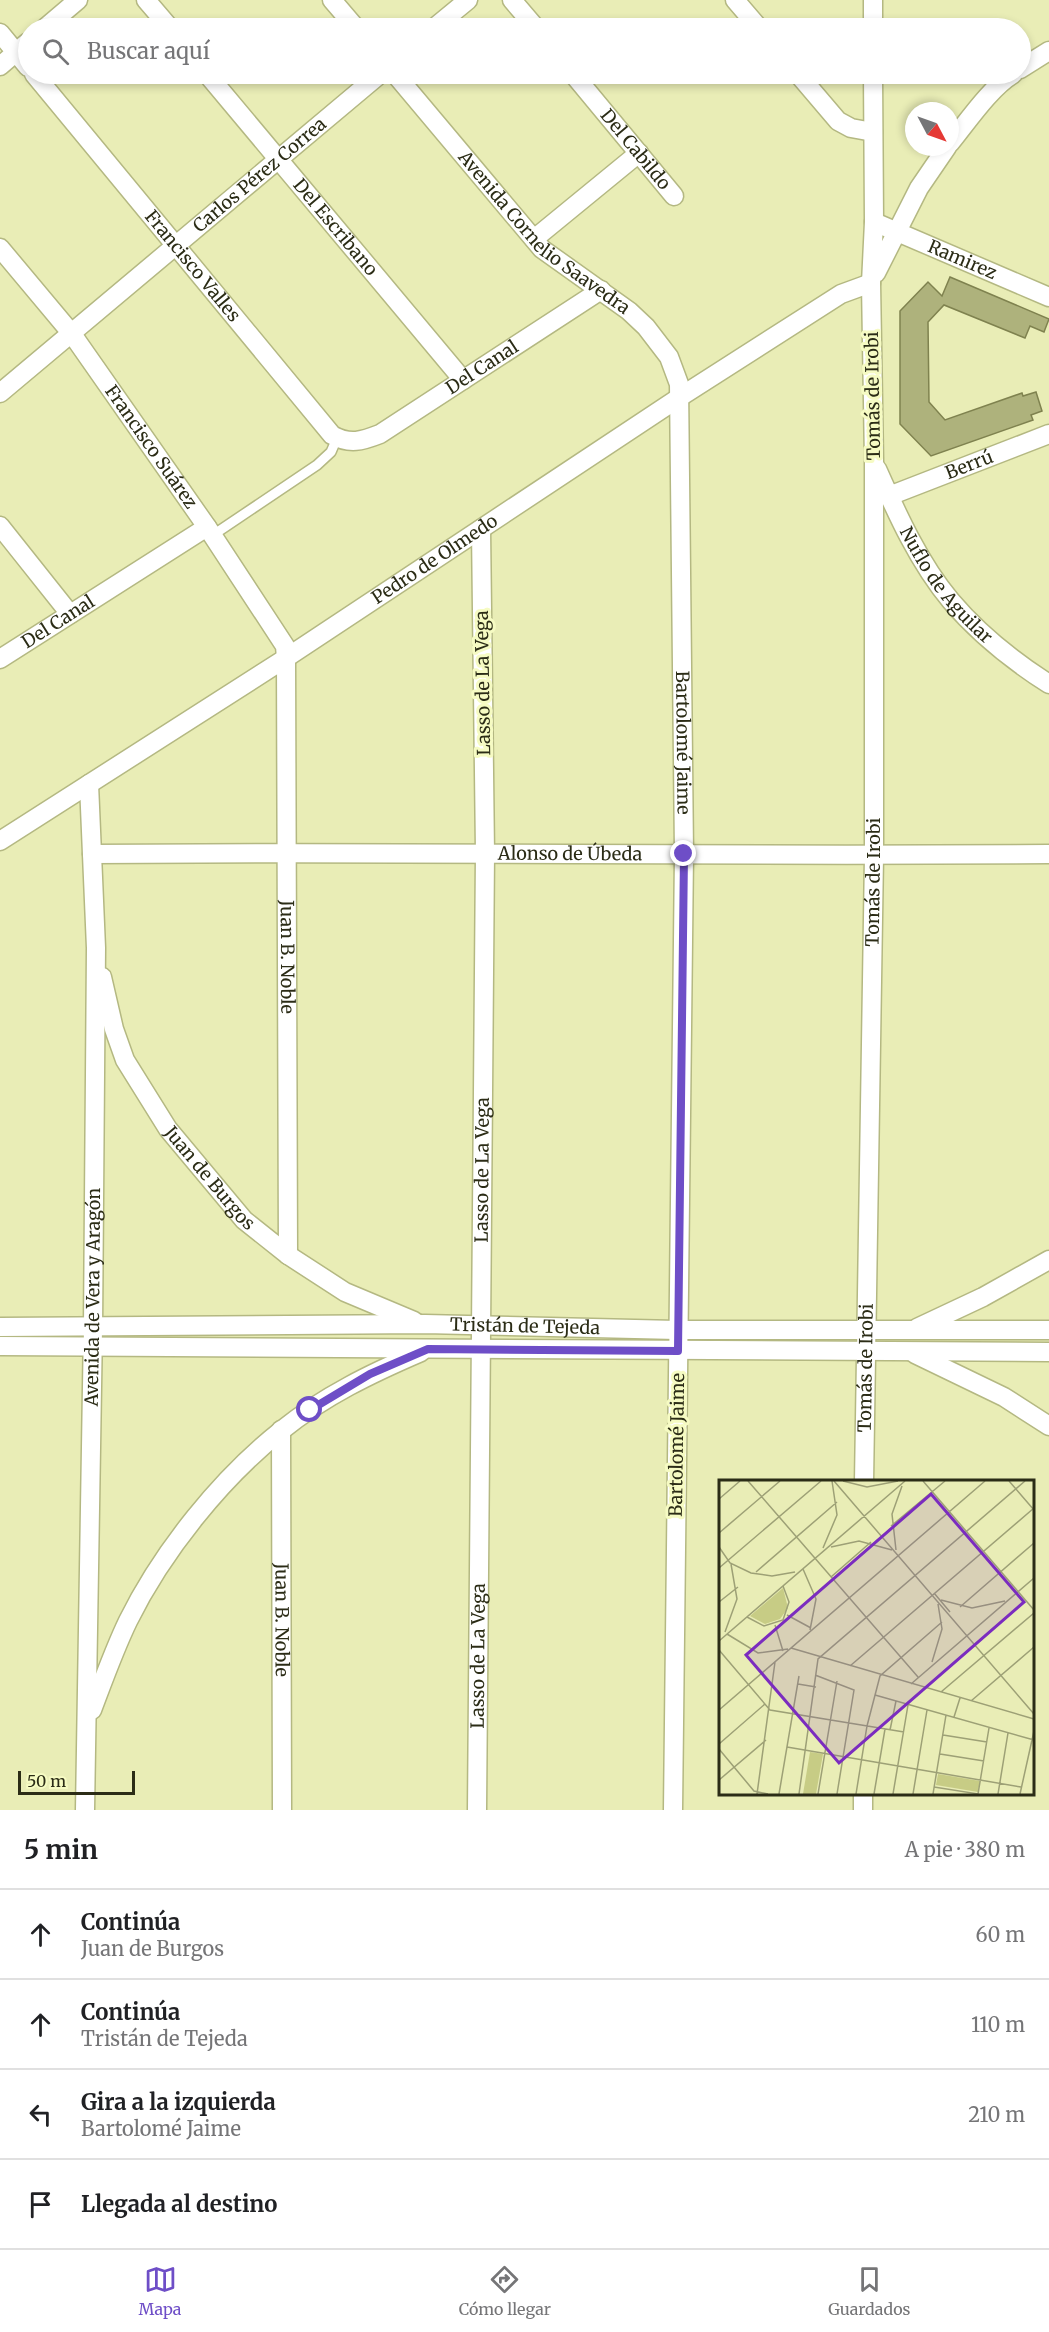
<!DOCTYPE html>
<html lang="es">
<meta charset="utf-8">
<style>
:root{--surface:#fff;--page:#f6f6f6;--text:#202124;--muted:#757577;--line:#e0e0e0;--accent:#6e4ec7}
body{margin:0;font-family:Merriweather,serif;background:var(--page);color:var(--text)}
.compass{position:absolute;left:905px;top:102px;width:54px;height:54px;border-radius:50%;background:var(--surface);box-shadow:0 3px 9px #0003;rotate:131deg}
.scale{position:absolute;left:18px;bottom:15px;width:117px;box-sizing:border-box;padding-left:6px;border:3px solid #2b2c16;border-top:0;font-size:16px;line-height:21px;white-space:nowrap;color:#2b2c16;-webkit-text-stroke:4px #f6fbc3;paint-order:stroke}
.stop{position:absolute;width:18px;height:18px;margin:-14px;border:4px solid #6e4ec7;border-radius:50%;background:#fff}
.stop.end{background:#6e4ec7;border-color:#fff;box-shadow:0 2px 6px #0008}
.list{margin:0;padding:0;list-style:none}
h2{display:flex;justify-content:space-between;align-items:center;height:78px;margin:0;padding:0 24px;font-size:26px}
h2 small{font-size:20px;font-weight:400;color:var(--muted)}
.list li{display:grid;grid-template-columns:39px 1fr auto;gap:18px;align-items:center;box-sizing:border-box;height:90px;padding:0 24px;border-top:2px solid var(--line)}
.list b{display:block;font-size:22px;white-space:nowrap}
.list p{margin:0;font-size:20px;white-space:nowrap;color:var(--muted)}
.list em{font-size:20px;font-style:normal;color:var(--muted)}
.icon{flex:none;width:33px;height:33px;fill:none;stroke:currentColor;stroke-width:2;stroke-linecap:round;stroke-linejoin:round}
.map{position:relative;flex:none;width:1049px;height:1810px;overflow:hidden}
.search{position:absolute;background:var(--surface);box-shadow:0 3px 9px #0003;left:18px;right:18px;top:18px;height:66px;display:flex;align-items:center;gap:15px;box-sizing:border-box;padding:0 21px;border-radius:33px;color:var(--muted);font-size:22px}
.sheet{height:438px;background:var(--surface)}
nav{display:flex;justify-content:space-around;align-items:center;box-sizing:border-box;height:84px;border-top:2px solid var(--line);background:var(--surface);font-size:16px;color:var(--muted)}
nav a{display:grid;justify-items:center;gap:3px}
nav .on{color:var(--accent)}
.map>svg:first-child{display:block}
.building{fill:#aeb27c;stroke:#7f824f;stroke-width:1.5}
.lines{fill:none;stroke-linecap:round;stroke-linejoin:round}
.service-casing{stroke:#b4b882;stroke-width:12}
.minor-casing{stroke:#b4b882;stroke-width:21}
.service{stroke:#fff;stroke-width:9}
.minor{stroke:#fff;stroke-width:18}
.route{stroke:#6e4ec7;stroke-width:8}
.labels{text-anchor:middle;stroke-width:6;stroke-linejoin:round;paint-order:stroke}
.street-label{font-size:18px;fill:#2b2c16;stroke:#f6fbc3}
.inset-road{fill:none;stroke:#9da076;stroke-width:1.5}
.view{fill:#7b2cbf;fill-opacity:0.15;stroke:#7b2cbf;stroke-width:3}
.inset-edge{fill:none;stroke:#2b2c16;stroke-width:3}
</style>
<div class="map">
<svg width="1049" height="1810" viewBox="0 0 1049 1810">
<rect width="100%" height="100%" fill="#e9edb6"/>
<!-- building -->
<path class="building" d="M950,277L1049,319L1044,332L1030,326L1025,338L944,305L928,322L929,402L945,420L1022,393L1023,396L1036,392L1042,411L1031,415L1033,420L931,456L900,424V311L928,282L942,296Z"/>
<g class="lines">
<defs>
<path id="service" d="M213,535L317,465L331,452L337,438"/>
<g id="minor">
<path d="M146,0L170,28"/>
<path d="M332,0L356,28"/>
<path d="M512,0L536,28"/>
<path d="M735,0L759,28"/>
<path d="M45,28L78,0"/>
<path d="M434,28L468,0"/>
<path d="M873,28V0"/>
<path d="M0,33L28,67"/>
<path d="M0,66L28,42"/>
<path d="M1020,69L1049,51"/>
<path id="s1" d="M34,74L332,435C350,445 362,441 380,434L601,290"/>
<path id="s2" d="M207,74L463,380"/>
<path id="s3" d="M395,74L542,249L629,311L646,327L669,357L679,384L684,854L673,1810"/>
<path id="s4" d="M573,74L674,196"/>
<path d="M798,74L838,121L851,128L873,132"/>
<path d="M950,143C968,121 990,88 1013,74"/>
<path id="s5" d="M874,222L1049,297"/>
<path d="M534,239L639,153"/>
<path id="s6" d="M0,248L72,334L207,527L285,646L286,658L288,1255"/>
<path d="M876,273L919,188L947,147"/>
<path id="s7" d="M0,393L380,74"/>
<path id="s8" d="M877,469C897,514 919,563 951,601C979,634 1013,661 1049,684"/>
<path id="s9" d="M889,496L1049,434"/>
<path d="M0,526L70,614"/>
<path id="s10" d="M0,659L207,527"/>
<path id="s11" d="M0,841L286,658L680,397L841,294L871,283"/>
<path id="s12" d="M92,854C411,851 730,857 1049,854"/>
<path id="s13" d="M102,977L114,1029L125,1060L168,1129L244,1220L288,1255L345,1292L414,1321"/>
<path id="s14" d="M0,1327L425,1324L677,1330H1049"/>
<path d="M917,1328L983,1297L1049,1260"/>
<path d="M0,1346L1049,1352"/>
<path d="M915,1354L1004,1397L1049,1426"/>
<path id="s15" d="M281,1430L282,1810"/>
<path id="s16" d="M864,1482L874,856V462L871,283L874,222L873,74"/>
<path d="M92,1710C103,1681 114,1650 128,1621C162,1552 221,1478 282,1430C324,1396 372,1373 421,1352"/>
<path id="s17" d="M85,1810L93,1327L96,948L89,784"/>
<path id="s18" d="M477,1810L485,853L481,529"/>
<path d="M863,1810V1794"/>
</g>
</defs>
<!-- service casing -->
<use href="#service" class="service-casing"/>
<!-- minor casing -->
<use href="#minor" class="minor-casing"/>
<!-- service -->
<use href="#service" class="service"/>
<!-- minor -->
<use href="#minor" class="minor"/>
</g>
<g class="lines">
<!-- route -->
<path class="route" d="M310,1410L370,1374L428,1349L678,1351L684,854"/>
</g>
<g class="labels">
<!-- street labels -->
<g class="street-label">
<text dy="6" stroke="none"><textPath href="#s4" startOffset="98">Del Cabildo</textPath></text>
<text dy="6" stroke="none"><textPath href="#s7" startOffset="339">Carlos Pérez Correa</textPath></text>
<text dy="6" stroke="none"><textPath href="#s2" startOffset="200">Del Escribano</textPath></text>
<text dy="6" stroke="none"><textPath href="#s3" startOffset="219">Avenida Cornelio Saavedra</textPath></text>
<text dy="6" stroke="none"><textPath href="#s5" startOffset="96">Ramirez</textPath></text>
<text dy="6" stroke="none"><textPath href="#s1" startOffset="249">Francisco Valles</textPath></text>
<text dy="6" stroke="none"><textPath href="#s1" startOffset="640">Del Canal</textPath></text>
<text transform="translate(873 396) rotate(-91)" y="6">Tomás de Irobi</text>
<text dy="6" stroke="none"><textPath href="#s6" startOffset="250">Francisco Suárez</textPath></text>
<text dy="6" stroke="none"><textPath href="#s9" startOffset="86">Berrú</textPath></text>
<text dy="6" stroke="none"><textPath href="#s11" startOffset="518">Pedro de Olmedo</textPath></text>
<text dy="6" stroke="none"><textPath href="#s8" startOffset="136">Nuflo de Aguilar</textPath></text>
<text dy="6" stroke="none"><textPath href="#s10" startOffset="69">Del Canal</textPath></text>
<text transform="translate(483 683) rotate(-91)" y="6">Lasso de La Vega</text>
<text dy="6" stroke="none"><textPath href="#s3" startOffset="784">Bartolomé Jaime</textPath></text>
<text dy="6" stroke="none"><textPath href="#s12" startOffset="478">Alonso de Úbeda</textPath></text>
<text dy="6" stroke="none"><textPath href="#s16" startOffset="600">Tomás de Irobi</textPath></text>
<text dy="6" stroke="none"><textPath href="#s6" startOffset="801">Juan B. Noble</textPath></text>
<text dy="6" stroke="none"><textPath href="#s18" startOffset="640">Lasso de La Vega</textPath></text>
<text dy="6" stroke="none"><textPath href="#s13" startOffset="232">Juan de Burgos</textPath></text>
<text dy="6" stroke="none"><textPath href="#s17" startOffset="513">Avenida de Vera y Aragón</textPath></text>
<text dy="6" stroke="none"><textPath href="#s14" startOffset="525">Tristán de Tejeda</textPath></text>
<text dy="6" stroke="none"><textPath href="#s16" startOffset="114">Tomás de Irobi</textPath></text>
<text transform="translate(677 1445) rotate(-89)" y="6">Bartolomé Jaime</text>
<text dy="6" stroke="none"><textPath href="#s15" startOffset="190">Juan B. Noble</textPath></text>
<text dy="6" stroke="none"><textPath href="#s18" startOffset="154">Lasso de La Vega</textPath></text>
</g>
</g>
<!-- overview -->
<g transform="translate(719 1480)">
<rect width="315" height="315" fill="#e9edb6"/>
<path d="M64,108L69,128L61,139L46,144L31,136ZM91,272L104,274L97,314H84ZM219,294L261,301L259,312L217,305Z" fill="#c7cc85"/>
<path class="inset-road" d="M29,1L199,197M115,1L315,234M124,1L148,7L179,1M204,1L315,130M290,1L315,30M0,19L21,1M172,46L226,1M0,53L61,1M0,67L11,83L32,93L53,96L76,92M112,67L140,61L173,70M104,68L118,35L113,1M177,70L173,34L183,6M0,88L102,1M84,89L97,119L91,150M37,92L118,22M112,97L152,62M215,113L231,132M222,120L253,128L286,121M0,122L19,107M241,127L315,63M68,135L92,148M28,137L45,146L64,140L70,122L64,106M56,145L64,171M6,152L18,119L12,84M8,154L39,173L69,169M0,161L186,1M72,168L315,239M0,170L51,230L185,252M213,182L223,149L219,124M131,186L315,28M96,195L135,210L118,314M79,204L97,207M192,204L315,98M222,212L315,133M156,215L315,260M252,221L315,167M0,230L266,1M235,237L241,218M171,250L177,221M224,255L268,262M0,264L46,224M68,267L302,307M0,269L35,311L49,314M221,274L265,281M0,300L47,260M215,307L259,314L270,248M38,314L56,182M60,314L80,196M80,314L99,179L306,1M99,314L118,201M137,314L148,246L161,196L223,142M155,314L166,249M174,314L189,225M194,314L208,230M214,314L227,235M279,314L289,253M301,314L315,251"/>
<path class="view" d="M212,14L305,122L120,283L27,175Z"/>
<rect width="315" height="315" class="inset-edge"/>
</g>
</svg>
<svg class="compass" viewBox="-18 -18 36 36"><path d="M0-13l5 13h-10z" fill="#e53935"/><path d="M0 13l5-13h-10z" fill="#757577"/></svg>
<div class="scale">50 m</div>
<div class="stop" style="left:310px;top:1410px"></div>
<div class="stop end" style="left:684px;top:854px"></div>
<div class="search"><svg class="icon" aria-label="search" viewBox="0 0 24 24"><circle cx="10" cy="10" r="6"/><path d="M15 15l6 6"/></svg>Buscar aquí</div>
</div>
<section class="sheet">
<h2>5 min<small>A pie · 380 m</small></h2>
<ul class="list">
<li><svg class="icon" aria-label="ahead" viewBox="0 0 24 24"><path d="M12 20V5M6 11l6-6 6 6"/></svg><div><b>Continúa</b><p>Juan de Burgos</p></div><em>60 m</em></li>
<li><svg class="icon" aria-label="ahead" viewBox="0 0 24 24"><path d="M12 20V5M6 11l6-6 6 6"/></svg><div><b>Continúa</b><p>Tristán de Tejeda</p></div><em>110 m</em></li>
<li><svg class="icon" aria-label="left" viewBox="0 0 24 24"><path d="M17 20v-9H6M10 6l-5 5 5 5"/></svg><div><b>Gira a la izquierda</b><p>Bartolomé Jaime</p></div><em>210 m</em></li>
<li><svg class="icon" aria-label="arrive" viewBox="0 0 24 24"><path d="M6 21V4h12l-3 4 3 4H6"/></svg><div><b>Llegada al destino</b></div></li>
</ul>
</section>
<nav>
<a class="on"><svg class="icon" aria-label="map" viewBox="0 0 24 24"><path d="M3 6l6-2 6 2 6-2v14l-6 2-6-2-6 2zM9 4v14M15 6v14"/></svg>Mapa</a>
<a><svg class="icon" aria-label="directions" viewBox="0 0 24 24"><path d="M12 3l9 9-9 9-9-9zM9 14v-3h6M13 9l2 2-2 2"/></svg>Cómo llegar</a>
<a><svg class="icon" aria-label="saved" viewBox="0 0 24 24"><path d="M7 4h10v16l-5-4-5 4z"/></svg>Guardados</a>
</nav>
